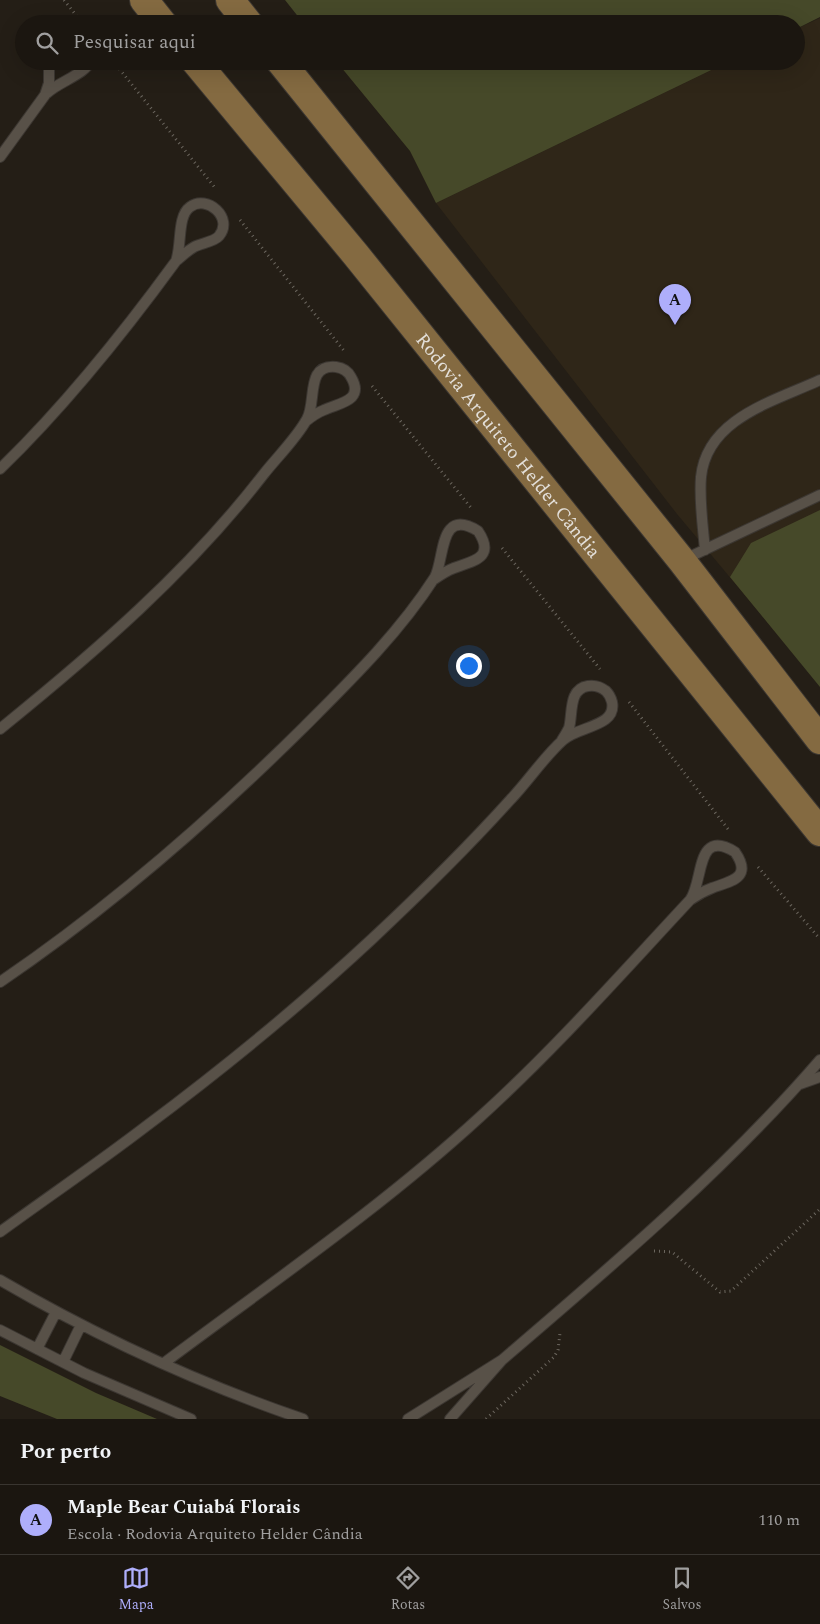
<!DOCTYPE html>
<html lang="pt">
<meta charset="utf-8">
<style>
:root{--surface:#1b1610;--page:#241f19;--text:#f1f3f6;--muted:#a09f9f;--line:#393530;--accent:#aeaefb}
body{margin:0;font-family:Spectral,serif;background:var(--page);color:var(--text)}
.you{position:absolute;left:468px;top:665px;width:18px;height:18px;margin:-12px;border:4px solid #fff;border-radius:50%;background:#1a73e8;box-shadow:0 0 0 8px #1a73e833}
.badge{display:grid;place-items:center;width:32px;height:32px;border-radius:50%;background:var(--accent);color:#111;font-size:16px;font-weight:700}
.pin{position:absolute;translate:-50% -41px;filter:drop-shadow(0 1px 2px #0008)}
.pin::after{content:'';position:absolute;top:26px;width:18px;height:15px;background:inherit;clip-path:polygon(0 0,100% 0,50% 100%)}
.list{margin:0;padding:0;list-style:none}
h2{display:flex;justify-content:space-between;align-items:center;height:65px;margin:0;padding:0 20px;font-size:21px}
h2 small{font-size:16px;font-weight:400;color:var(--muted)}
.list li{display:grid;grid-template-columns:32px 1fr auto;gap:15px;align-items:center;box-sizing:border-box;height:70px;padding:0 20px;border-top:1px solid var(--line)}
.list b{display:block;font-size:19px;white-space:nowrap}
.list p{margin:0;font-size:16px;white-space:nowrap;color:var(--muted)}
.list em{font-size:16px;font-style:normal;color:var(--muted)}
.icon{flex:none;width:28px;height:28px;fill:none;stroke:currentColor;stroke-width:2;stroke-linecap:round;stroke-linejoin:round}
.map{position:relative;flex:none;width:820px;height:1419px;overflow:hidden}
.search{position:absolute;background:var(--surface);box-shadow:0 5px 20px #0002;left:15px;right:15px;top:15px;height:55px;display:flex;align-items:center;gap:12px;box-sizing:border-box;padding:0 18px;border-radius:28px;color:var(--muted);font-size:19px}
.sheet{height:135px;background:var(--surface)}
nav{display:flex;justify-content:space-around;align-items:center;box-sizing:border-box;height:70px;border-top:1px solid var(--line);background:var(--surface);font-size:14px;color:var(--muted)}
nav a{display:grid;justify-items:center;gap:2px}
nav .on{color:var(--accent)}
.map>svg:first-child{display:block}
.built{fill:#2f2618}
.green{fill:#464929}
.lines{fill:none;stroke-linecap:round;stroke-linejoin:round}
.service-casing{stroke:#3c3732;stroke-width:12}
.primary-casing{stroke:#3c3732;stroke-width:30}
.path{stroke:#6c675f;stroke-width:3;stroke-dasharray:1 4;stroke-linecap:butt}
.service{stroke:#585148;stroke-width:10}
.primary{stroke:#846a41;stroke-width:28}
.labels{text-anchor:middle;stroke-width:4;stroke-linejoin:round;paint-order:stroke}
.street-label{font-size:19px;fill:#e3dfd9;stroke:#0b0806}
</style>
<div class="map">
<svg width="820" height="1419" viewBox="0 0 820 1419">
<rect width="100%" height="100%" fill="#241e16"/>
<!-- built -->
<path class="built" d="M820,18V685L677,514L436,203L730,61H796V29Z"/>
<!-- green -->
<path class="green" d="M285,0H820V17L796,29V24H304Z
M336,61H730L436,203L410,151Z
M820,510V687L730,577L751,543Z
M0,1345L96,1393L157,1419H57L0,1396Z"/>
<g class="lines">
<defs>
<path id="service" d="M47,93C60,81 86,74 90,61
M0,157L45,95L49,83V61
M0,469C66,405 122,335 176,261C182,256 187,251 194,247C201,243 214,242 219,236C234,218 207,194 190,207C177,216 182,245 176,261
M705,550C703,527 699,500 701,477C707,418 775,401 820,380
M683,560L820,495
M0,729C95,652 188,572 263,475C277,457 296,439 307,419C317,401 305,364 336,367C343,368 348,371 351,377C365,401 339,403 324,410C316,413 311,417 305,422
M0,982C109,908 210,820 304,727C351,680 399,633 435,577C445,557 439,507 478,531C496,558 473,561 454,568C446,571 440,575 433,580
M800,1084L820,1077
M0,1232C48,1197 98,1163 145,1127C224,1068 300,1006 372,939C420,894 467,848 511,799C529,780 544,757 563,740C578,726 617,727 612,702C611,698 609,694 606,691C601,687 594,685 588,686C568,689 573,714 569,728C567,732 564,737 562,740
M0,1280C96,1336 198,1383 303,1419
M0,1330L84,1373L191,1419
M37,1349L56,1312
M502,1360C613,1265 725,1170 820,1060
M63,1362L81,1325
M164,1363C271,1283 382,1207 480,1117C555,1049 621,974 690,900C704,882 695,827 735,852C753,878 731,881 712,888C704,891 697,895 690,900
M408,1419L502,1360L450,1419"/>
<g id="primary">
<path d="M144,0L163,24"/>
<path d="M230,0L249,24"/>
<path id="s1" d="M195,61L356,255L820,832"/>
<path d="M280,61L682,561L820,740"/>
</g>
</defs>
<!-- service casing -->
<use href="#service" class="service-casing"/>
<!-- primary casing -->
<use href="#primary" class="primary-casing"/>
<!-- path -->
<path class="path" d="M64,0L83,24
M188,18L193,24
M113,61L216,189
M240,220L345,352
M372,386L472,509
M502,548L600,669
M629,702L728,829
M758,867L820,939
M654,1251L672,1252L720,1292L731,1291L820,1209
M486,1419L554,1357L558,1350L560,1333"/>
<!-- service -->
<use href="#service" class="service"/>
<!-- primary -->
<use href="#primary" class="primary"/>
</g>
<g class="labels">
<!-- street labels -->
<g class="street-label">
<text dy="7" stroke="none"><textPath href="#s1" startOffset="496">Rodovia Arquiteto Helder Cândia</textPath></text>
</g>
</g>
</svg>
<div class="you"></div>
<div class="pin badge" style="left:675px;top:325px">A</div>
<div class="search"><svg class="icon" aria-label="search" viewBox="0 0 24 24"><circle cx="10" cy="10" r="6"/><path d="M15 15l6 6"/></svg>Pesquisar aqui</div>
</div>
<section class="sheet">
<h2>Por perto<small></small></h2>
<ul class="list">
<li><span class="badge">A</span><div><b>Maple Bear Cuiabá Florais</b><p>Escola · Rodovia Arquiteto Helder Cândia</p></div><em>110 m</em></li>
</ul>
</section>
<nav>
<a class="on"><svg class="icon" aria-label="map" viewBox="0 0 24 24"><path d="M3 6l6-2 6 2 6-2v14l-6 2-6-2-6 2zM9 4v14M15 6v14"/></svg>Mapa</a>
<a><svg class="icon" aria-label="directions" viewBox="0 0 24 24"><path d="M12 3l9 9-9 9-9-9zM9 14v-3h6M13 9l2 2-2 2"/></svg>Rotas</a>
<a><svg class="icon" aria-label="saved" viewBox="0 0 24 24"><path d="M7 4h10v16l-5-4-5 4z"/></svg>Salvos</a>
</nav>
